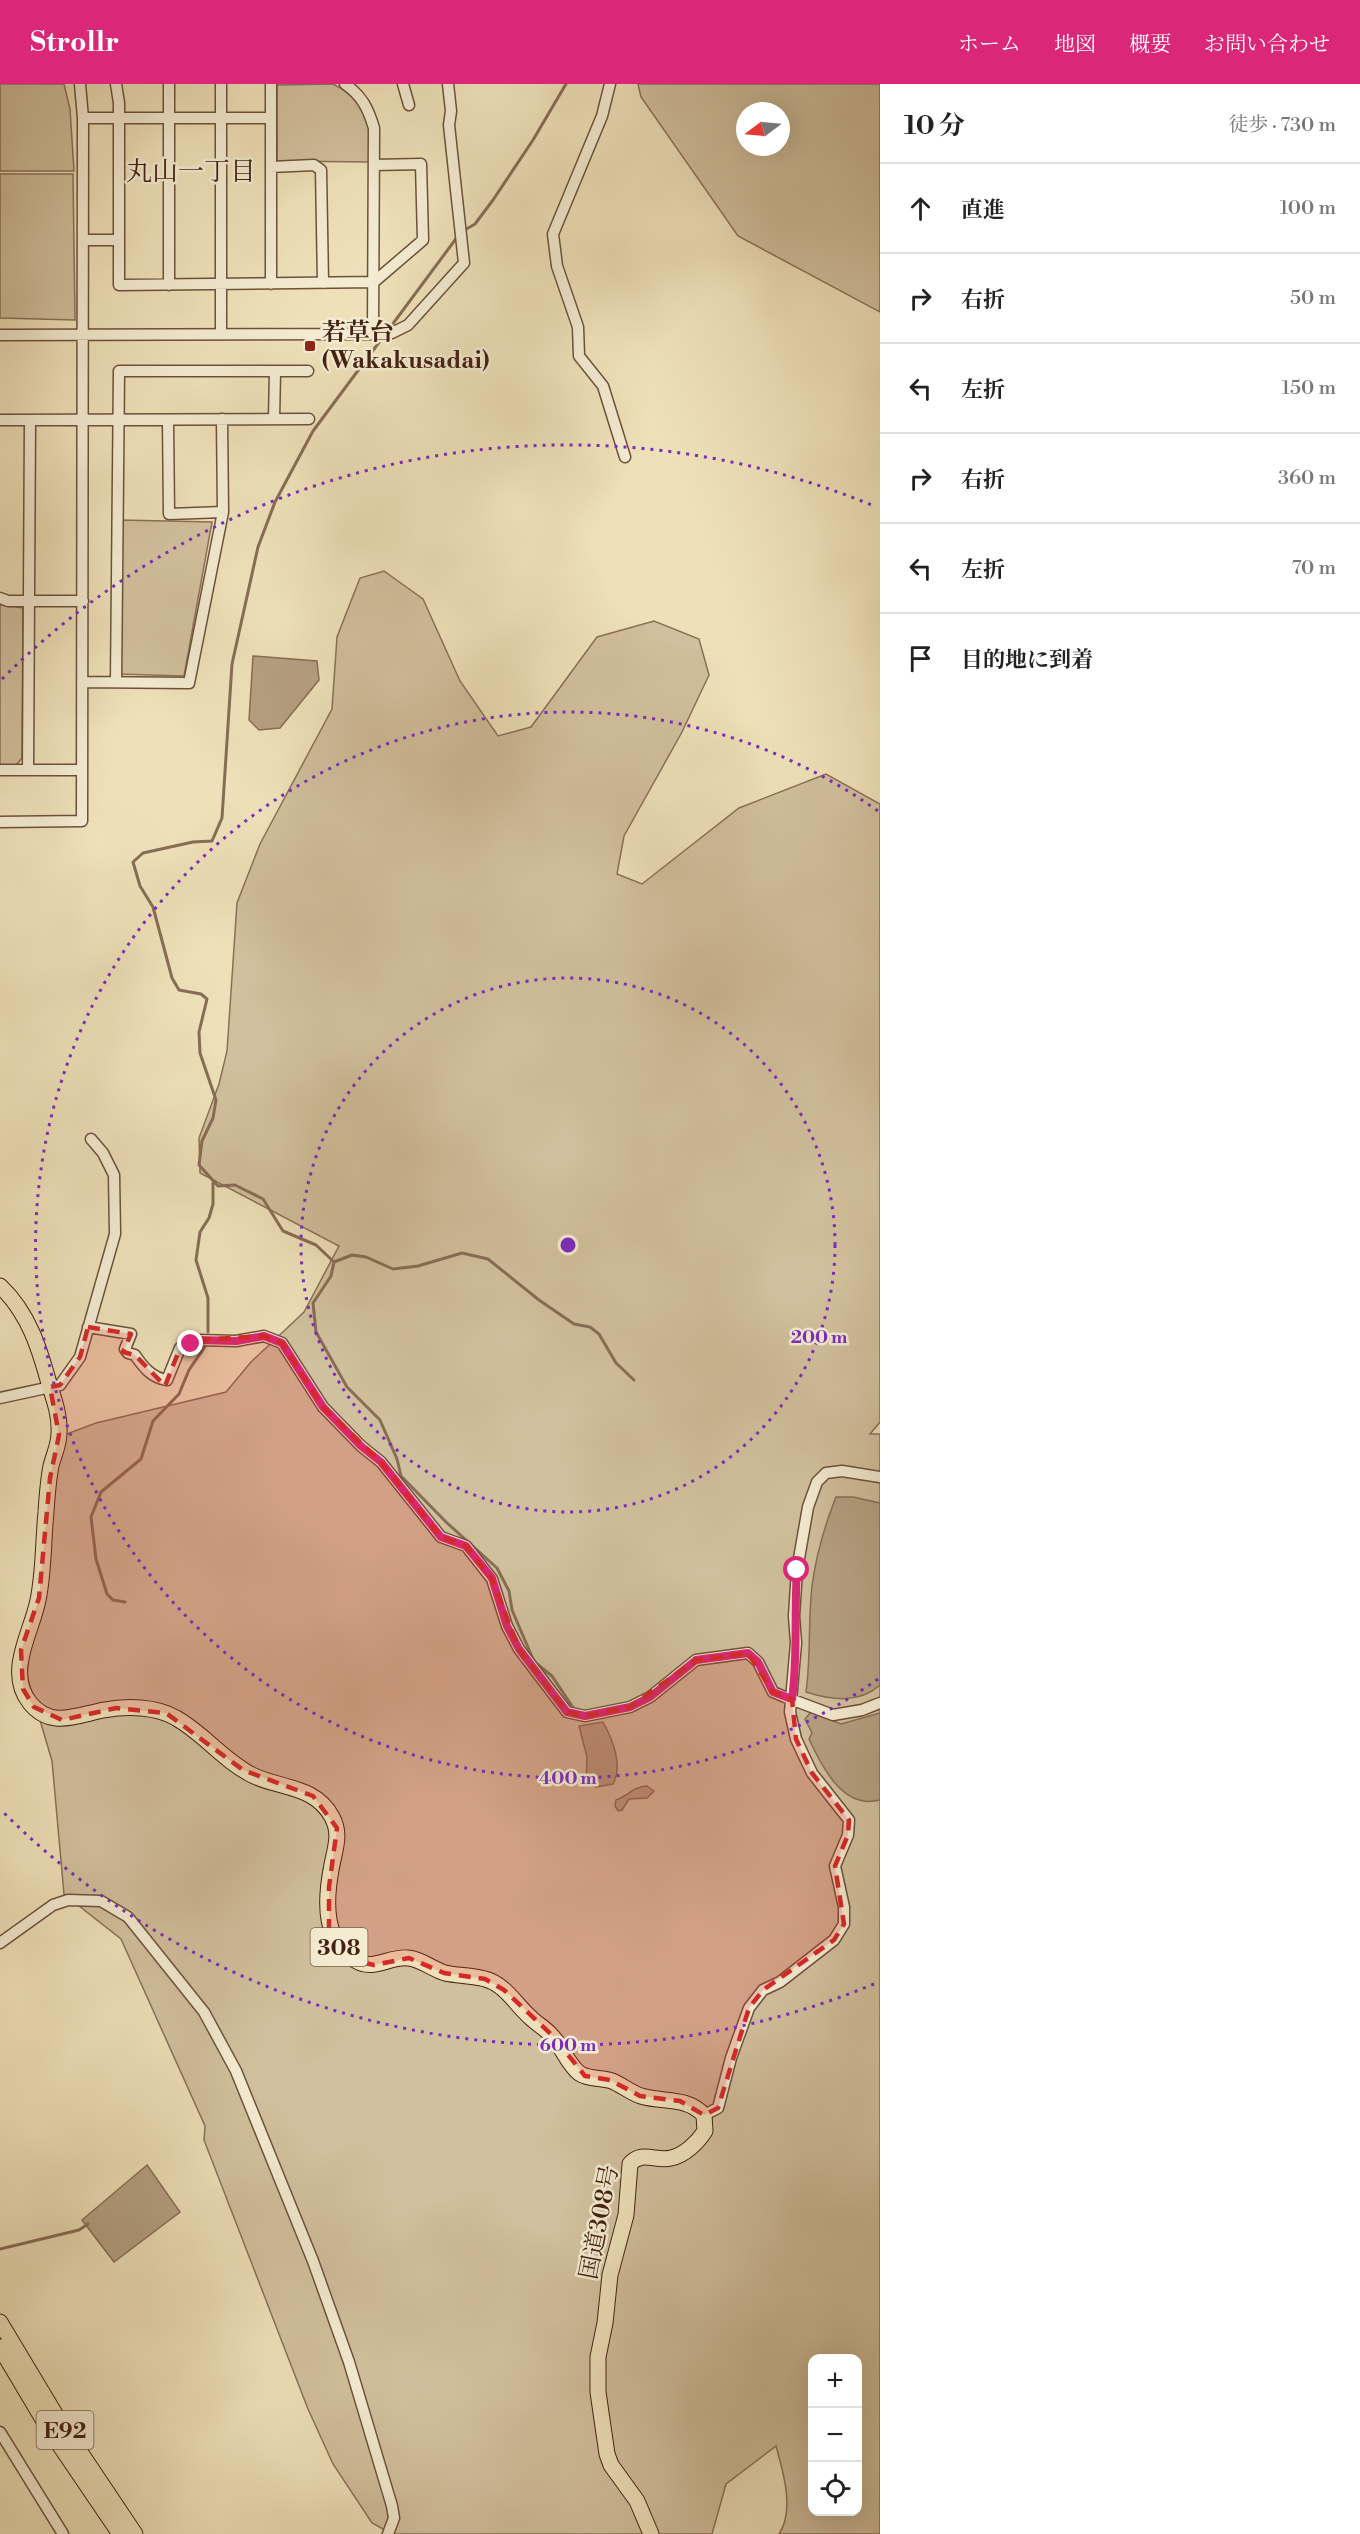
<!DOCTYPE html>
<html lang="ja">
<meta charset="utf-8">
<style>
body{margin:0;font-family:"Libre Bodoni","Noto Serif JP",serif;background:#f6f6f6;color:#222}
.controls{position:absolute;right:18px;bottom:18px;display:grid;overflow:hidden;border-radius:12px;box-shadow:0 6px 24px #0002}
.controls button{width:54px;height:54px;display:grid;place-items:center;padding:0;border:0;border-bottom:2px solid #e0e0e0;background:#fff;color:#222;font:30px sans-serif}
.compass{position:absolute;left:736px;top:18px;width:54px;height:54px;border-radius:50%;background:#fff;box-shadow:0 6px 24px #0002;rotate:254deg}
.stop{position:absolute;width:18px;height:18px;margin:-14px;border:4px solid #db2777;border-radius:50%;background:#fff}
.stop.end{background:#db2777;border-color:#fff;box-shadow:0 2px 6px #0008}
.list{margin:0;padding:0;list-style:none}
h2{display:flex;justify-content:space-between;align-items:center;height:78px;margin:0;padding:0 24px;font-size:26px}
h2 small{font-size:20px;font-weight:400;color:#767676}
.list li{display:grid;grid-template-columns:39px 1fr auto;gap:18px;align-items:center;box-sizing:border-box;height:90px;padding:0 24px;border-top:2px solid #e0e0e0}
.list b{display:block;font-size:22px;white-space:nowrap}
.list em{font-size:20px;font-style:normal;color:#767676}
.icon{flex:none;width:33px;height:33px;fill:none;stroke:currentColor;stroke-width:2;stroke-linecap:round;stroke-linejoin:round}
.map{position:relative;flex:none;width:880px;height:2450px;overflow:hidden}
header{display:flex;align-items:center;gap:36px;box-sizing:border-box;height:84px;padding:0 30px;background:#db2777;color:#fff}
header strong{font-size:28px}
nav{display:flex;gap:33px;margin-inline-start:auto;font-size:21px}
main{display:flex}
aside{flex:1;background:#fff}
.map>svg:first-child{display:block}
</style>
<header>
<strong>Strollr</strong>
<nav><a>ホーム</a><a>地図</a><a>概要</a><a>お問い合わせ</a></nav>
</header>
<main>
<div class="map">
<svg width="880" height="2450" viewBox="0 0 880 2450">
<rect width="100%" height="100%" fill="#eee1b9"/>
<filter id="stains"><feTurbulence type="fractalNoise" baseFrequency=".00333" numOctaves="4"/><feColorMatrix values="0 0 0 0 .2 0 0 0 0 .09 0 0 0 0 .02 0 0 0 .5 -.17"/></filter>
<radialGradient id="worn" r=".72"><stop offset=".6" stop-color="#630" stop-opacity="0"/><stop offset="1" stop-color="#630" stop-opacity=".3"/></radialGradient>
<!-- green -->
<path fill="#d1c09d" stroke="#8a7058" stroke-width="1.5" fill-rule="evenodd" d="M 0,0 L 64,0 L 70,25 L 74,87 L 0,87 Z
M 333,0 C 373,20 369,38 369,78 L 277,77 L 277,1 Z
M 638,0 L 880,0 L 880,228 L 738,152 L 641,13 ZM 745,27 L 781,27 L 781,63 L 745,63 Z
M 0,90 L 73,90 L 75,236 L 0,234 Z
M 120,436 L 212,438 L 184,592 L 119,590 Z
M 384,487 L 423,515 L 460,597 L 498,652 L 531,643 L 597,553 L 654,537 L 699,555 L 709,591 L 682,648 L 624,752 L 617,790 L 642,800 L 739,724 L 826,690 L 880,720 L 880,1338 L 870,1350 L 880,1350 L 880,2450 L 779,2450 C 795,2427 783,2387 776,2362 L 726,2400 L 712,2450 L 392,2450 L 372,2439 L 333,2380 L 308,2325 L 204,2056 L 205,2042 L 121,1855 L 64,1810 L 52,1677 L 27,1592 L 38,1461 L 64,1351 L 96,1339 L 226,1308 L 251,1278 L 304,1228 L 339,1162 L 200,1089 L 199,1054 L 219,1000 L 227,967 L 237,819 L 260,760 L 332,625 L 337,553 L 360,494 ZM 812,2274 L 858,2274 L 858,2428 L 812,2428 Z
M 0,520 L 23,524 L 22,674 L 16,681 L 0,681 Z"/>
<!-- water -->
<path fill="#b4a081" stroke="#876d55" stroke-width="1.5" d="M 253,572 L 317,577 L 319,596 L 280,644 L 259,646 L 249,636 Z
M 836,1413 L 853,1413 L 880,1419 L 880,1601 C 859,1620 831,1616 806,1608 C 811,1572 808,1537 812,1502 C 816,1471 825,1441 836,1413 Z
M 811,1628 L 841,1640 L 880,1629 L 880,1716 C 843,1726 822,1683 809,1655 L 812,1649 L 805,1635 Z
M 603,1638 C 613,1656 623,1682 613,1700 L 596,1703 L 586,1699 L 587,1673 L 579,1642 Z
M 647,1702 L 654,1707 L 647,1714 L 629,1715 L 622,1726 L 618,1727 L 615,1722 L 616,1716 C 629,1711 633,1703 647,1702 Z
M 147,2081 L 180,2128 L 114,2178 L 82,2136 Z"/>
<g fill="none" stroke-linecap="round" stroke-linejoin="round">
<!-- stream -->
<path stroke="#876d55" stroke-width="3" d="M 463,147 L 475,140 L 493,116 L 533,56 L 566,0
M 389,245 L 458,152
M 383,253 L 313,347 L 275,418 L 258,463 L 232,580 L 222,734 L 212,757 L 193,758 L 143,769 L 133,778 L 140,802 L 153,823 L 172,894 L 179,906 L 201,910 L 207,915 L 199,948 L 200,969 L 216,1016 L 213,1034 L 202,1057 L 199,1081 L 218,1102 L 235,1101 L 263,1115 L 283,1147 L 316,1161 L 334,1178 L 331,1192 L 313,1219 L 316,1248 L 347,1303 L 380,1336 L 397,1375 L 401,1392 L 446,1438 L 497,1484 L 509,1507 L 512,1526 L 533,1575
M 334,1178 L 352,1171 L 366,1173 L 393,1185 L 418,1182 L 462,1169 L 488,1175 L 539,1216 L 574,1240 L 590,1243 L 599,1250 L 616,1279 L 634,1296
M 208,1248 L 208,1214 L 196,1176 L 200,1148 L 209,1134 L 213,1120 L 213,1099
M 125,1518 L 113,1516 L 107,1510 L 96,1475 L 91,1433 L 101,1408 L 141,1375 L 153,1337 L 179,1310 L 189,1286 L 208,1258
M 537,1580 L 552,1592 L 574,1625
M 0,2165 L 79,2146 L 88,2140"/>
<!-- minor casing -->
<g stroke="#6e513c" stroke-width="13">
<path id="minor" d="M 116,0 L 119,19 L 119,201 L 374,198 L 423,156 L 421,80 L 374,81
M 221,0 L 221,250
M 345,0 C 362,12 368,24 374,44 L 373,250
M 403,0 L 409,21
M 610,0 L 602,32 L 553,150 L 557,182 L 578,243 L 579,272 L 603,302 L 625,373
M 83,34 L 271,34
M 271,83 L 314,81 L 321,86 L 323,199
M 83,156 L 119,156
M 271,200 L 271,0
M 169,201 L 169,0
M 0,251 L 373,250 L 392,249 L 408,241 L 464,179 L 449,41 L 451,27 L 448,0
M 274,335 L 275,287
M 0,336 L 309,335
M 168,336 L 169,430 L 223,428
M 0,514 L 8,517 L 83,517
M 82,598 L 189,599 L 223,428 L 222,335
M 116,598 L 119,287 L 308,287
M 0,686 L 82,686
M 28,686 L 30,336
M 0,738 L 82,737 L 83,34 L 80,0
M 88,1243 L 131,1250 L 125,1265 L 128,1269 L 135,1271 C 143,1283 152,1294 167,1296 L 180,1264 L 198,1256 L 236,1257 L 264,1252 L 282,1259 L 323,1323 L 361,1362 L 381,1378 L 441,1453 L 466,1462 L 492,1495 L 507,1542 L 519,1565 L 567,1628 L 585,1632 L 630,1623 L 650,1613 L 696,1576 L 748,1569 L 758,1578 L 773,1608 L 785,1613 L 833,1631 L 862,1626 L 880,1619
M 0,1314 L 60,1301 L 80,1273 L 115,1150 L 114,1091 L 103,1069 L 91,1055
M 0,1859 L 53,1821 L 68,1816 L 101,1817 L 128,1833 L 204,1928 L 236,1987 L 313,2177 L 349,2278 L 392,2422 L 394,2434 L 388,2450
M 704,2031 L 718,2024 L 731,1974 L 749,1924 L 763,1906 L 780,1898 L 834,1856 L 844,1840 L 844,1823 L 835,1782 L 848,1751 L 849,1736 L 812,1689 L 796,1655 L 790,1628 L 796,1559 L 794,1532 L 797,1486 L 808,1423 L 817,1398 L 826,1389 L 842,1387 L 880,1393
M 0,2348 L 63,2450"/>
</g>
<!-- highway casing -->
<g stroke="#442113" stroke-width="17">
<path id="highway" d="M 0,1202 C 29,1229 40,1266 50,1303 C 55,1318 60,1333 59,1349 C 59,1361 54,1370 51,1382 C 48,1397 47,1413 46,1428 C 43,1458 44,1487 38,1516 C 32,1548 5,1588 30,1619 C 51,1645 77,1631 104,1626 C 126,1622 156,1622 176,1634 C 203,1649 223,1676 252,1691 C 280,1705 315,1701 332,1733 C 342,1751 334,1767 331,1786 C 325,1819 324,1857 355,1876 C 373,1888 389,1872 408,1874 C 421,1875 432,1885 445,1889 C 458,1892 472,1891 485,1895 C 505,1900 516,1921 531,1934 C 537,1940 545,1944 551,1951 C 562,1962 567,1979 579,1989 C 589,1996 601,1993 612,1997 C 622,2001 631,2009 641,2012 C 664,2019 686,2012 704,2031 L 705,2047 C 698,2058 685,2071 671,2074 C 656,2078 642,2066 630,2080 L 626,2131 L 610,2191 L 605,2239 L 598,2273 L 598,2308 L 607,2370 L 611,2381 L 637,2417 L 651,2450
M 0,2238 L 60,2338 L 135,2450
M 0,2263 L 48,2344 L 120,2450"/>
</g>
<!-- minor -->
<use href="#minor" stroke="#f4ecd2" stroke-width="10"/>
<!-- highway -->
<use href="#highway" stroke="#eee1b9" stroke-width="15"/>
</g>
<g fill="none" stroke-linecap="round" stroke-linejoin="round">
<!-- route -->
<path stroke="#db2777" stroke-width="8" d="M 191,1260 L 198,1256 L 236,1257 L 264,1252 L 282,1259 L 323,1323 L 361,1362 L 381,1378 L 441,1453 L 466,1462 L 492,1494 L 507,1542 L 519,1565 L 567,1628 L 585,1632 L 630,1623 L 650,1613 L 696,1576 L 748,1569 L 758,1578 L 773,1608 L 792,1615 C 798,1572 794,1529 797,1486"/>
</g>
<!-- marked area -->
<path fill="#d62828" fill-opacity="0.2" stroke="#d62828" stroke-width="4.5" stroke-dasharray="12 8" stroke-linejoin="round" d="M 88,1243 L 131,1250 L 123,1268 L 135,1271 L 165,1302 L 180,1264 L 198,1256 L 264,1252 L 282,1259 L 323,1323 L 381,1378 L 441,1453 L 466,1462 L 492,1495 L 519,1565 L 567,1628 L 585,1632 L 630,1623 L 696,1576 L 748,1569 L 773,1608 L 792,1615 L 796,1655 L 812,1689 L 849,1736 L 848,1751 L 835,1782 L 844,1840 L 834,1856 L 763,1906 L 749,1924 L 718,2024 L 704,2031 L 680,2017 L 640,2012 L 610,1996 L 585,1992 L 553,1952 L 504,1906 L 485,1895 L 444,1889 L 409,1874 L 374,1881 L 356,1877 L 334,1857 L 329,1845 L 329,1803 L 337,1744 L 313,1712 L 243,1686 L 166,1629 L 116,1624 L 62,1636 L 34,1623 L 23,1605 L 21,1566 L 39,1514 L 50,1394 L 59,1351 L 50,1303 L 60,1301 L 80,1273 Z"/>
<!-- distance rings -->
<g fill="none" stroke="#7b2cbf" stroke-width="3" stroke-dasharray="3 6">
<circle cx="568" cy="1161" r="267"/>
<path d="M878 1595A533 533 0 1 1 878 727"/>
<path d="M874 1900A800 800 0 0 1 2 1727M2 595A800 800 0 0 1 874 422"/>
</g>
<!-- markers -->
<rect fill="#8f2418" stroke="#f4ecd2" stroke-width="2" x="304" y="256" width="12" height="12" rx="3"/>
<g text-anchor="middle" stroke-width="5" stroke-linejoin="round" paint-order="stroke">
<!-- shield labels -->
<g fill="#f4ecd2" stroke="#795e4c" stroke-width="1.5">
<rect x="310.5" y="1844" width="57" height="38" rx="4.5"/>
<rect x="36.5" y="2327" width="57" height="38" rx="4.5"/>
</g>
<g font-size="22" font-weight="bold" fill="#442113">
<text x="339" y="1871">308</text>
<text x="65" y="2354">E92</text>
</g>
<!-- poi labels -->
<g font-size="24" font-weight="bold" fill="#442113" stroke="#f4ecd2" text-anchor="start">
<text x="322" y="256">若草台<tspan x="322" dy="28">(Wakakusadai)</tspan></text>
</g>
<!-- street labels -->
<g font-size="24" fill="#442113" stroke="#f4ecd2">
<text transform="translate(599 2138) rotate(-79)" y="8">国道308号</text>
</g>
<!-- neighbourhood labels -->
<g font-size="26" fill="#442113" stroke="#f4ecd2">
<text x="191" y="96">丸山一丁目</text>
</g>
</g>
<circle cx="568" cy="1161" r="9" fill="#7b2cbf" stroke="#f4ecd2" stroke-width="3"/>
<g font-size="18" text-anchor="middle" font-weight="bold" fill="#7b2cbf" stroke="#f4ecd2" stroke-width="5" stroke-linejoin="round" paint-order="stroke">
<text x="819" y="1259">200 m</text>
<text x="568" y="1700">400 m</text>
<text x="568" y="1967">600 m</text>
</g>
<rect width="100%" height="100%" filter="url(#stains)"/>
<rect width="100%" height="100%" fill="url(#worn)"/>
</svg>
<div class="controls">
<button>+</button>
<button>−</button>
<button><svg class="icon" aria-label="locate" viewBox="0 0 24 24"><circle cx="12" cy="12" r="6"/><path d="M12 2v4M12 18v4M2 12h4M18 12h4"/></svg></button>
</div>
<svg class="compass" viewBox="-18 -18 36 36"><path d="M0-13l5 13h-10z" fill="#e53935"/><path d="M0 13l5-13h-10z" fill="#767676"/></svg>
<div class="stop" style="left:797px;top:1486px"></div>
<div class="stop end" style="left:191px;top:1260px"></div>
</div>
<aside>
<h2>10 分<small>徒歩 · 730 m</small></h2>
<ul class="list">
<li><svg class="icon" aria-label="ahead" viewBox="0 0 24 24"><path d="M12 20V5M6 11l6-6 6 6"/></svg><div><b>直進</b></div><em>100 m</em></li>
<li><svg class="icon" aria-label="right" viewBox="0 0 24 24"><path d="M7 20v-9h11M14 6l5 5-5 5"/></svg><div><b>右折</b></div><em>50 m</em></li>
<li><svg class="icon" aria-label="left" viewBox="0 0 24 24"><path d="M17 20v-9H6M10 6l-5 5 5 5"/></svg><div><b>左折</b></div><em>150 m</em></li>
<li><svg class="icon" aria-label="right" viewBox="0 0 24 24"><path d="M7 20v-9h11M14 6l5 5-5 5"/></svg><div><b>右折</b></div><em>360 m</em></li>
<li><svg class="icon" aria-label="left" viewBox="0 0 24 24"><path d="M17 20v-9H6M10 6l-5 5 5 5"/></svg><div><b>左折</b></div><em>70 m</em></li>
<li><svg class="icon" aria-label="arrive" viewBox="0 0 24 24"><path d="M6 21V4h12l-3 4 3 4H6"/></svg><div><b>目的地に到着</b></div></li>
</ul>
</aside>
</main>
